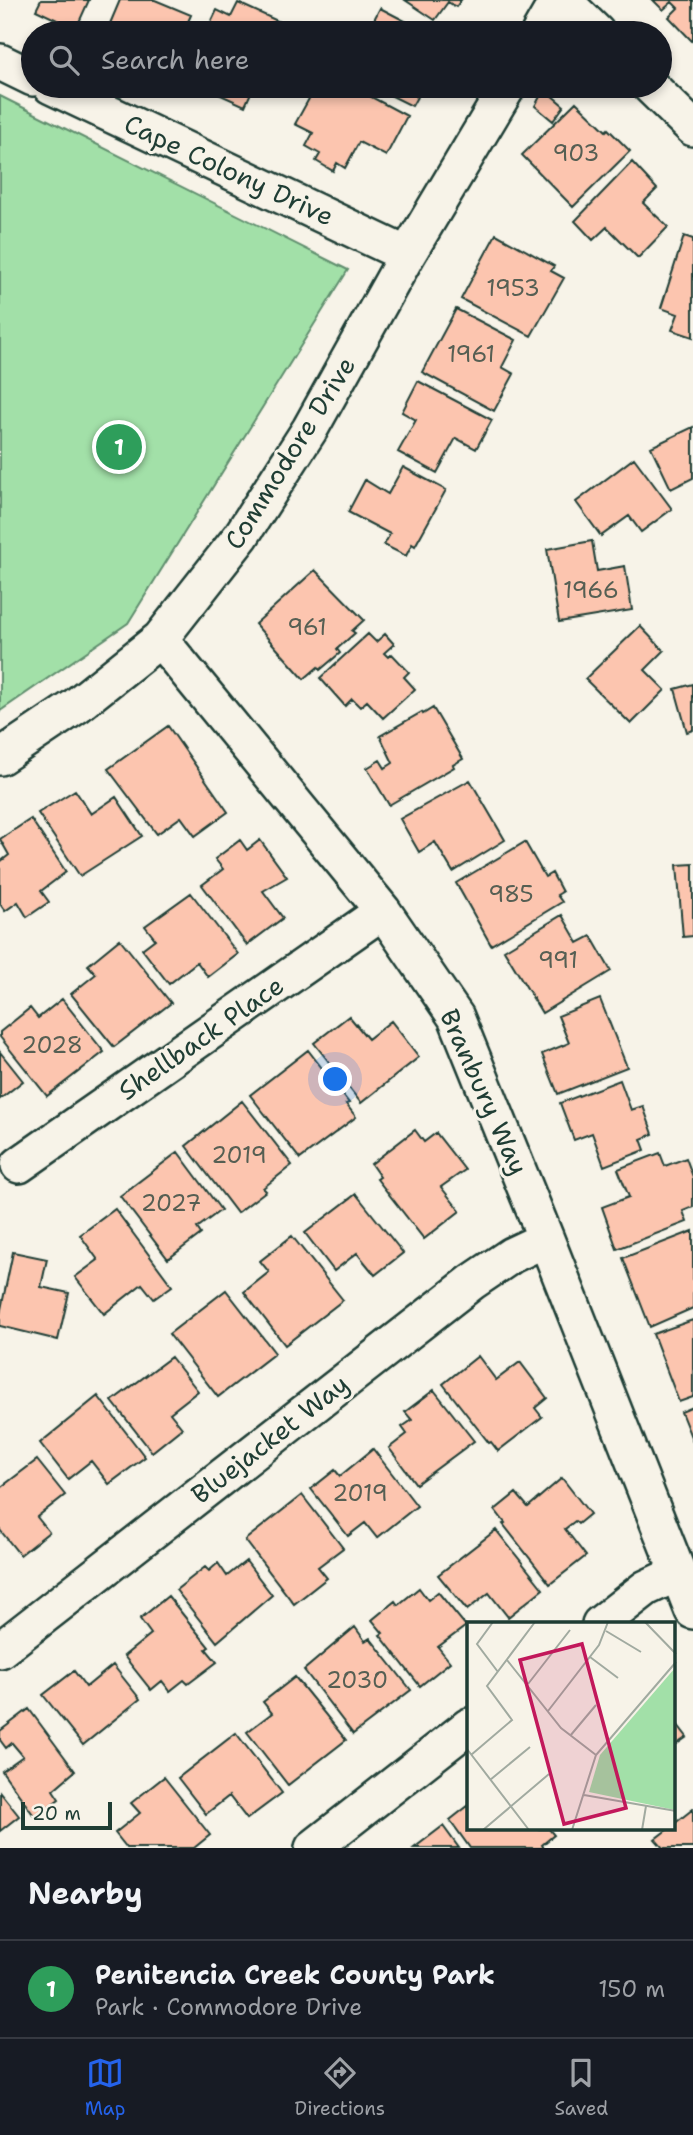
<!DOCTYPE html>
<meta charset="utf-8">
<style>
body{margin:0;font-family:"Shantell Sans",sans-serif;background:#20242c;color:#f1f3f6}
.scale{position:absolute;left:21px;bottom:18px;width:91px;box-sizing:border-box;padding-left:7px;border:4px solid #1f3d34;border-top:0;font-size:19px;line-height:24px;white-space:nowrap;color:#1f3d34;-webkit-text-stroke:5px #f7f3e8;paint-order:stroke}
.you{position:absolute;left:336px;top:1080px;width:24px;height:24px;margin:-18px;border:5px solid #fff;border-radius:50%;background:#1a73e8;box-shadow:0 0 0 10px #1a73e833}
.badge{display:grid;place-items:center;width:46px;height:46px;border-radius:50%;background:#2563eb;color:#fff;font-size:23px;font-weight:700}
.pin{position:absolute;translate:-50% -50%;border:4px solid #fff;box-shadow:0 2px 7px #0006}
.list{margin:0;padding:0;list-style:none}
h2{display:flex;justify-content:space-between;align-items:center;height:91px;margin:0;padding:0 28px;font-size:30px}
h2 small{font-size:23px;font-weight:400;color:#9ea1a6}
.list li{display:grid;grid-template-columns:46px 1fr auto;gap:21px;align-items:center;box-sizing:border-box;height:98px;padding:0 28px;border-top:2px solid #363941}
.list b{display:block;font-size:26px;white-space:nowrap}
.list p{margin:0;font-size:23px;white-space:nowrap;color:#9ea1a6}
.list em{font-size:23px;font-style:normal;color:#9ea1a6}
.icon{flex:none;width:38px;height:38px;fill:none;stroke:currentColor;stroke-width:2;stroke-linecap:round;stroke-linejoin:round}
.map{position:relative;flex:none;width:693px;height:1848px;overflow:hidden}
.search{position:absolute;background:#171b24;box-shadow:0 4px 10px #0003;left:21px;right:21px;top:21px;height:77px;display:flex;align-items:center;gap:18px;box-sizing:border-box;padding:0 24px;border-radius:38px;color:#9ea1a6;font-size:26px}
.sheet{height:189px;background:#171b24}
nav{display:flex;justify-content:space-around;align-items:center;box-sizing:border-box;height:98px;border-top:2px solid #363941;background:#171b24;font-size:19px;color:#9ea1a6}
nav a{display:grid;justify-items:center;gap:4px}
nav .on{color:#2563eb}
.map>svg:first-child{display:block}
</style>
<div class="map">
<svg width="693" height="1848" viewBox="0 0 693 1848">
<rect width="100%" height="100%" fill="#f7f3e8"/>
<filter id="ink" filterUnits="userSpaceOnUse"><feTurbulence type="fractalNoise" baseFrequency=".0143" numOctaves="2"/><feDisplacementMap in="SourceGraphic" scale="14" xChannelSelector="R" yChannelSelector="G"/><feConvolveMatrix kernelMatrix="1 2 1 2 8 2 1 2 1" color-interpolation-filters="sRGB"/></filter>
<g filter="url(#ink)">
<!-- green -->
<path fill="#a2e0a8" stroke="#608e6e" stroke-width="2" d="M 0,96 L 348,270 L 128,623 L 0,711 Z"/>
<!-- building -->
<path fill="#fcc5af" stroke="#1f3d34" stroke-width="2" d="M 41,0 L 89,0 L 76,29 L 36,10 Z
M 120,0 L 155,0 L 191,15 L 183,33 L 106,33 Z
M 405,0 L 461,0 L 456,7 L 448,2 L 435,20 Z
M 653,0 L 693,0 L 693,40 L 692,41 L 669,17 L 678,8 L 672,2 L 663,10 Z
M 238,3 L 282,23 L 277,33 L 206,33 L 217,10 L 231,17 Z
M 380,8 L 428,33 L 367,33 Z
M 217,86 L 254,86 L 245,106 L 214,92 Z
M 316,86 L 321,86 L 335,93 L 339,86 L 351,86 L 407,116 L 386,156 L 359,142 L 345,168 L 337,163 L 333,171 L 316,161 L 320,154 L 306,146 L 313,133 L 295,124 Z
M 372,86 L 423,86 L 412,106 Z
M 544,89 L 564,106 L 553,121 L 535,106 Z
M 576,102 L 606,131 L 608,129 L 630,151 L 573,207 L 522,155 Z
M 632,162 L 657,189 L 643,203 L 668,227 L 638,258 L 607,227 L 593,240 L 575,221 Z
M 496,234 L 554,266 L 551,271 L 564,278 L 531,336 L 461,299 Z
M 684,236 L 693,239 L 693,337 L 672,330 L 678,314 L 661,308 Z
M 456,309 L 516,340 L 502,367 L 514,374 L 494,411 L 422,372 Z
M 418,381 L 492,420 L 476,449 L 456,438 L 437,473 L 398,452 L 416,420 L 402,412 Z
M 693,427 L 693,478 L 671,489 L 651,447 Z
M 634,458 L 672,509 L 641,532 L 629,516 L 601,536 L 576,502 Z
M 403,467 L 446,490 L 415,546 L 412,544 L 406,556 L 384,545 L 390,534 L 348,512 L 365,480 L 388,494 Z
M 592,541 L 597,571 L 625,566 L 632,610 L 559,622 L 547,549 Z
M 315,570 L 364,620 L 352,631 L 355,633 L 337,649 L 340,653 L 320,670 L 318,667 L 304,679 L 255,624 Z
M 640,626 L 664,651 L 645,670 L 665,690 L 631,724 L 585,679 Z
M 368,634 L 376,642 L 385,634 L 394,644 L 384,653 L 388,657 L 392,654 L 409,672 L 404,677 L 415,689 L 383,718 L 367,701 L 360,707 L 352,699 L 345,706 L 320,678 Z
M 693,684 L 693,730 L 687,732 L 675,689 Z
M 433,708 L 463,759 L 453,765 L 454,767 L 389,805 L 367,768 L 380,760 L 385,768 L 393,763 L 380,736 L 422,712 L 423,714 Z
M 168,726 L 228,812 L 195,836 L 181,817 L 157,834 L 108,769 Z
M 470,780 L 505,840 L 453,872 L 435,842 L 419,852 L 400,819 Z
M 75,790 L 91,814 L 116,797 L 142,836 L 80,876 L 38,813 Z
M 31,819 L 66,872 L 41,891 L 49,902 L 27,917 L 18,902 L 5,911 L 0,904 L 0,862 L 9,855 L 0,839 Z
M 240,840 L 247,850 L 260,840 L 287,877 L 263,891 L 283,918 L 247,945 L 202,885 L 223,869 L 215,859 Z
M 525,842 L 545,877 L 552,873 L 562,892 L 557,895 L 562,902 L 491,945 L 456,883 Z
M 693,864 L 693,936 L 683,937 L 677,865 Z
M 191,893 L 238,954 L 208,977 L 197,962 L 169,984 L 142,949 L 155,939 L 145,926 Z
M 562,915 L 578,943 L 591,936 L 611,971 L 542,1013 L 504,950 Z
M 120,939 L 171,1003 L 114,1047 L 71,994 L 96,974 L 88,965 Z
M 62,999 L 104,1052 L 47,1096 L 0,1037 L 0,1032 L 30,1008 L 38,1018 Z
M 600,999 L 627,1067 L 558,1094 L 542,1054 L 569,1043 L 558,1016 Z
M 349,1016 L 368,1039 L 391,1021 L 419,1057 L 361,1103 L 314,1043 Z
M 308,1050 L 349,1103 L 346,1104 L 356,1117 L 300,1159 L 250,1095 Z
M 0,1052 L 23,1081 L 0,1099 Z
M 620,1080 L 631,1110 L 643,1106 L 653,1134 L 641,1139 L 645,1150 L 604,1166 L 592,1133 L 574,1140 L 560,1103 Z
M 242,1101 L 292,1165 L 263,1188 L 266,1191 L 237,1213 L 186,1146 Z
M 415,1130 L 424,1142 L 436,1133 L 465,1170 L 441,1187 L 460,1211 L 424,1239 L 377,1179 L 380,1177 L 371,1164 Z
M 178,1152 L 221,1210 L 197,1228 L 201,1234 L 168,1259 L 120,1196 Z
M 660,1153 L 665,1166 L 686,1158 L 693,1177 L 693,1207 L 683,1211 L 687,1222 L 617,1249 L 602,1207 L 629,1197 L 618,1169 Z
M 356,1194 L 403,1253 L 375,1275 L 357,1253 L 334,1271 L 305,1233 Z
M 115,1209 L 172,1286 L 154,1299 L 142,1284 L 104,1314 L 75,1277 L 98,1260 L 80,1235 Z
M 693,1231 L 693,1308 L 650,1327 L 623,1258 Z
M 292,1236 L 343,1300 L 285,1345 L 244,1292 L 269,1272 L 260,1261 Z
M 13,1252 L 47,1259 L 41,1287 L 69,1293 L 58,1340 L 0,1326 L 0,1314 Z
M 226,1290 L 275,1353 L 218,1397 L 169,1334 Z
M 693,1320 L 693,1397 L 679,1402 L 653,1334 Z
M 478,1356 L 496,1380 L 520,1362 L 547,1398 L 535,1408 L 542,1417 L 498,1451 L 491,1442 L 489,1443 L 443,1384 Z
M 171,1357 L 198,1391 L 170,1413 L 182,1428 L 152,1452 L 112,1401 Z
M 434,1390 L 474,1441 L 416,1484 L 389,1448 L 407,1434 L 402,1427 L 412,1420 L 405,1412 Z
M 98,1396 L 145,1457 L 109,1484 L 91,1461 L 68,1479 L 40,1443 Z
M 693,1407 L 693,1442 L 681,1412 Z
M 373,1449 L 417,1506 L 377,1538 L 365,1523 L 348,1536 L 311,1489 L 335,1470 L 340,1476 Z
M 37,1460 L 65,1495 L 37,1517 L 49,1532 L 20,1555 L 0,1530 L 0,1488 Z
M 562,1478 L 590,1514 L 578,1524 L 575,1521 L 565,1529 L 586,1556 L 550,1584 L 503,1524 L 505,1523 L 495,1510 L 516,1493 L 528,1507 Z
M 302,1495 L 343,1548 L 318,1567 L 327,1578 L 294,1604 L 245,1540 Z
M 496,1530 L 543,1589 L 508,1617 L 489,1593 L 467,1610 L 438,1575 Z
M 246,1561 L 272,1595 L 217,1642 L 176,1590 L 205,1567 L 209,1571 L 218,1563 L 227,1576 Z
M 419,1588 L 428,1600 L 438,1592 L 466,1626 L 438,1647 L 450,1662 L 420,1686 L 380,1635 L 383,1633 L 372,1620 L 395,1601 L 398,1605 Z
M 168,1596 L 209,1647 L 206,1649 L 217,1662 L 188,1684 L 184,1680 L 170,1691 L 162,1681 L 151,1690 L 124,1656 L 151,1634 L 140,1619 Z
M 355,1627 L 365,1641 L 370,1638 L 411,1690 L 353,1734 L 304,1670 Z
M 113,1665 L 140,1699 L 83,1745 L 43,1695 L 74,1671 L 86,1687 Z
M 295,1677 L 346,1740 L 288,1785 L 247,1732 L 272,1713 L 263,1702 Z
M 29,1709 L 75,1771 L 53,1790 L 59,1799 L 35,1817 L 2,1771 L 23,1756 L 12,1743 L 6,1748 L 0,1740 L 0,1731 Z
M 674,1720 L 687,1737 L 674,1746 Z
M 236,1733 L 282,1793 L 247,1819 L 229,1796 L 206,1814 L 178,1778 Z
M 164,1777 L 210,1835 L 194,1848 L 127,1848 L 115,1833 L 140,1813 L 131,1803 Z
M 0,1792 L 19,1816 L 0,1831 Z
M 469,1805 L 469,1829 L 549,1829 L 554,1835 L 542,1845 L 544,1848 L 470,1848 L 450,1820 Z
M 693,1809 L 693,1848 L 663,1848 L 655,1839 L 668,1829 L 674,1829 L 674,1824 Z
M 443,1826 L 459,1848 L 414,1848 Z"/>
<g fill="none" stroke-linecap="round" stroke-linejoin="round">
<!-- minor casing -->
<g stroke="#1f3d34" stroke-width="40">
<path id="minor" d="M 563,0 L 597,33
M 539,33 L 558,0
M 0,62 L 33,78
M 51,86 L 407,255
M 650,86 L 693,128
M 160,639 L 383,911 L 456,1017 L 546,1239 L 693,1611
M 0,757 L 76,706 L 160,639 L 241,536 L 310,429 L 407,255 L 508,86
M 19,1165 L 383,911
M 600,1624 L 646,1588 L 678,1573
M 0,1650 L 472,1282 L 512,1255 L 546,1239
M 313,1848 L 469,1726"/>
</g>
<!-- minor -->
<use href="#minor" stroke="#f7f3e8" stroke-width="35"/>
</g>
</g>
<g text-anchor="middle" stroke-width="6" stroke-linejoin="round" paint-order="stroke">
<!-- number labels -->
<g font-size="23" fill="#565f53">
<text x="576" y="161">903</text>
<text x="513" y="296">1953</text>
<text x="471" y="362">1961</text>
<text x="591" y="598">1966</text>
<text x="307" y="635">961</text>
<text x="511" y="902">985</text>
<text x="558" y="968">991</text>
<text x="52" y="1053">2028</text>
<text x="239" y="1163">2019</text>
<text x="171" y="1211">2027</text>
<text x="360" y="1501">2019</text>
<text x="357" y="1688">2030</text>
</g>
<!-- street labels -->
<g font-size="26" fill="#1f3d34" stroke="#f7f3e8">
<text transform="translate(229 170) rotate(25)" y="9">Cape Colony Drive</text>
<text transform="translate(290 453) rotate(-58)" y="9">Commodore Drive</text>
<text transform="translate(201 1038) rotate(-35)" y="9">Shellback Place</text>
<text transform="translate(484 1092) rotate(66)" y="9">Branbury Way</text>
<text transform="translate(270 1439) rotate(-38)" y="9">Bluejacket Way</text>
</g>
</g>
<!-- overview -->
<g transform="translate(467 1622)">
<rect width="208" height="208" fill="#f7f3e8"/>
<path d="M 208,46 L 208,188 L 122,170 L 133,133 Z" fill="#a2e0a8"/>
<path fill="none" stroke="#a1aaa0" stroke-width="2" d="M 26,0 L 10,22 L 31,50M 178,0 L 209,32M 139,9 L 174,30M 123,35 L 151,56M 40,38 L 94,106 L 129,133M 61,62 L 103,8M 81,89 L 132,23 L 141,0M 103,114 L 129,83M 0,127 L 62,208M 4,133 L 45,98 L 20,64 L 68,0M 23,158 L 63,125M 117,173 L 209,189M 16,208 L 82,152M 105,208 L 129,133 L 209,40M 175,208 L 179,184"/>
<path fill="#c2185b" fill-opacity="0.15" stroke="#c2185b" stroke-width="3.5" d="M 115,22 L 159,186 L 97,202 L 53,38 Z"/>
<rect width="208" height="208" fill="none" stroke="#1f3d34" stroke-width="3.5"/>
</g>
</svg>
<div class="scale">20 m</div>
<div class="you"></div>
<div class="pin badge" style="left:119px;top:447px;background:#2e9e5b">1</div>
<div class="search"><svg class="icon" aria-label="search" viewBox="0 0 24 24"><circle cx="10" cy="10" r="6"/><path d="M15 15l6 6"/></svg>Search here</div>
</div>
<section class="sheet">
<h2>Nearby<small></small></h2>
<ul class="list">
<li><span class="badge" style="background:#2e9e5b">1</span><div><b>Penitencia Creek County Park</b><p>Park · Commodore Drive</p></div><em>150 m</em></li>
</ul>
</section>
<nav>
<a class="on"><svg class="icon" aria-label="map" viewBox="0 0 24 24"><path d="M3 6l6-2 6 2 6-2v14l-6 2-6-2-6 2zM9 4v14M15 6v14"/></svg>Map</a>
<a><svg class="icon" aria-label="directions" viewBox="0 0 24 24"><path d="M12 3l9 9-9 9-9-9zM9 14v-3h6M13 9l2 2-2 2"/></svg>Directions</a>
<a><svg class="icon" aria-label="saved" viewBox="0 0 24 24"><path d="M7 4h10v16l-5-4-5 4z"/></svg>Saved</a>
</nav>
